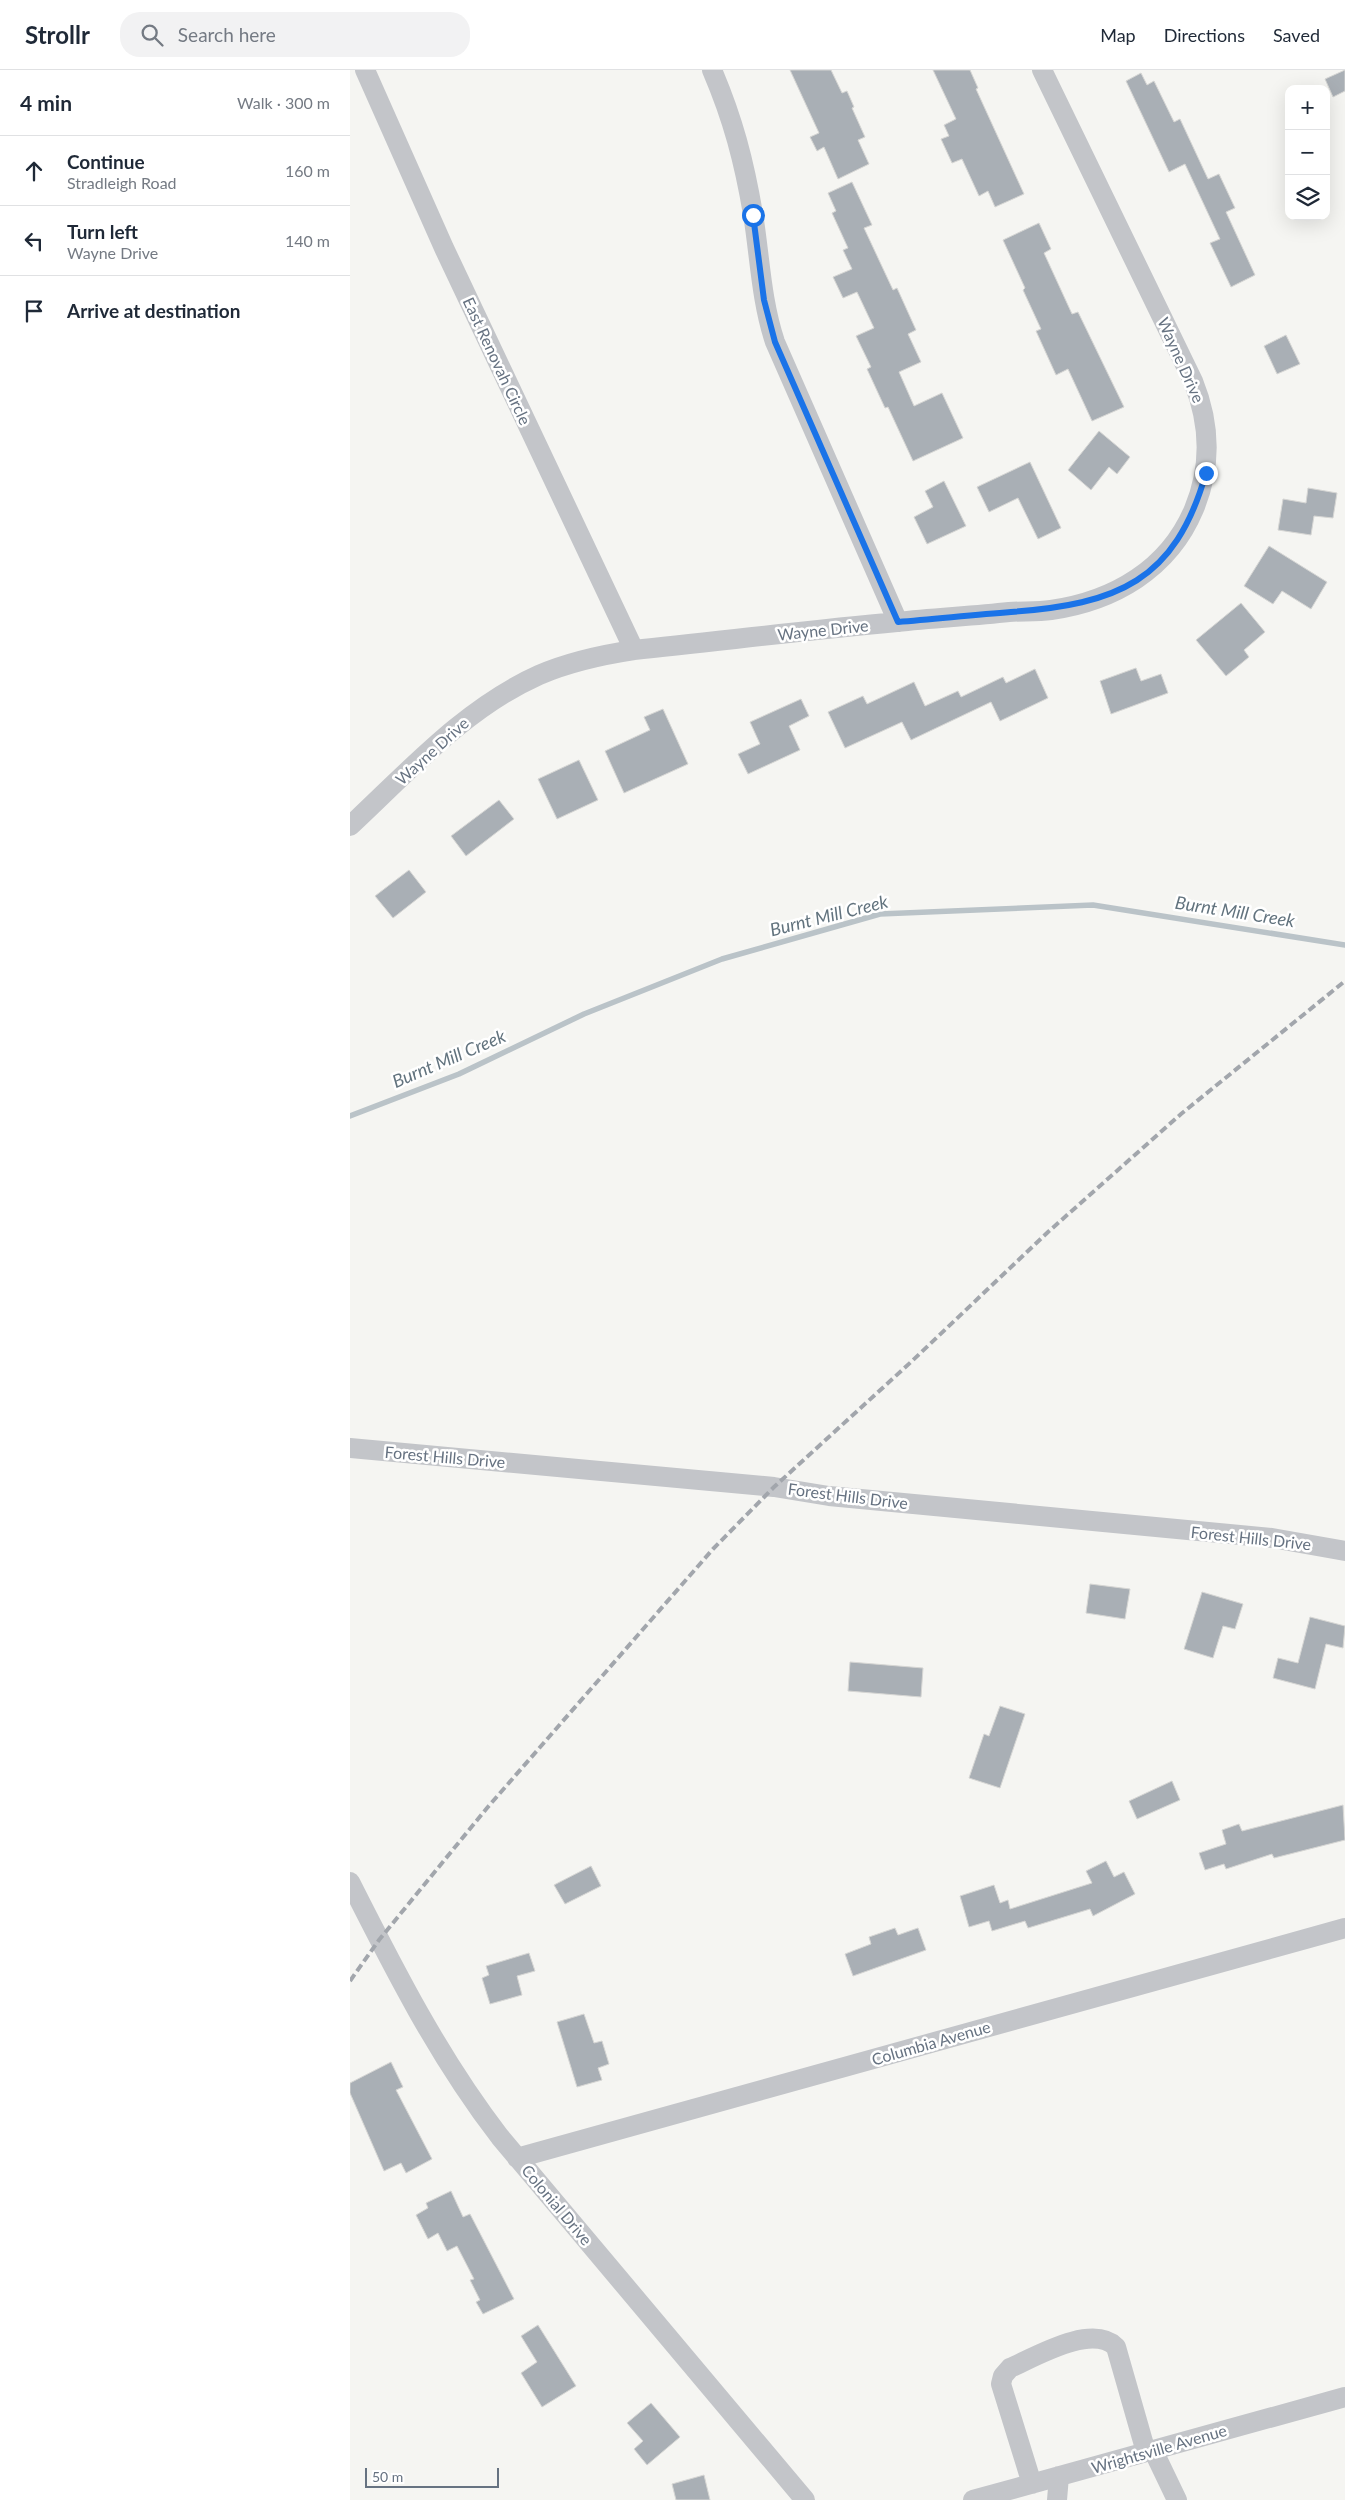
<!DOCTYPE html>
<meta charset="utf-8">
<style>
body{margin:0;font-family:Lato,sans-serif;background:#f2f2f3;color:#1f2937}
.controls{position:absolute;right:15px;top:15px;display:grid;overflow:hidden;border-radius:10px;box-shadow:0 5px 20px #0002}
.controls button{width:45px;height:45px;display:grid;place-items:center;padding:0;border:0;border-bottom:1px solid #e0e1e3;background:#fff;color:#1f2937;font:25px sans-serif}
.scale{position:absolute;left:15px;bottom:12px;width:134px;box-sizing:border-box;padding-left:5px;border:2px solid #667281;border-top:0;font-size:14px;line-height:18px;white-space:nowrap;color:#667281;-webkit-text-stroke:4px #fff;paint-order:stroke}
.stop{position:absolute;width:15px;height:15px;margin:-11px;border:4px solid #1a73e8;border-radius:50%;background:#fff}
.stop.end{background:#1a73e8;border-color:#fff;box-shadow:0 1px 5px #0008}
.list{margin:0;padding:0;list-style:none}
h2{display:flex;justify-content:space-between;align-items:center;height:65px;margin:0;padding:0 20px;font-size:21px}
h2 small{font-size:16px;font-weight:400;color:#747a83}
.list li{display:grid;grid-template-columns:32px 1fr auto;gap:15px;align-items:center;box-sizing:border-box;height:70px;padding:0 20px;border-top:1px solid #e0e1e3}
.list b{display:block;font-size:19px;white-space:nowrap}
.list p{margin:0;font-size:16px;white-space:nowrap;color:#747a83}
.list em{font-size:16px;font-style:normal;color:#747a83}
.icon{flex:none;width:28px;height:28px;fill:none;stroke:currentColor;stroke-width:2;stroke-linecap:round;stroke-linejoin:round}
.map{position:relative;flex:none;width:995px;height:2430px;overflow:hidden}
header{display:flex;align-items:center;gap:30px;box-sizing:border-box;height:70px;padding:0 25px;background:#fff;border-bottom:1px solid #e0e1e3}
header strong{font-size:24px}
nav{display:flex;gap:28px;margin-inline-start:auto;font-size:18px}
.search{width:350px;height:45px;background:#f2f2f3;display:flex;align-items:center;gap:12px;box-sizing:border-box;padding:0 18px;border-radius:20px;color:#747a83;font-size:19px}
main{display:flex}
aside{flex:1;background:#fff}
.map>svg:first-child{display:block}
</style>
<header>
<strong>Strollr</strong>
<div class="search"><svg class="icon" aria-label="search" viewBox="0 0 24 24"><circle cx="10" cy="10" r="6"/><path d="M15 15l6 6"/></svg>Search here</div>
<nav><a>Map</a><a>Directions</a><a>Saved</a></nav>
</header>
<main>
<aside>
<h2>4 min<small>Walk · 300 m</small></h2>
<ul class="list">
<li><svg class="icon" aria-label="ahead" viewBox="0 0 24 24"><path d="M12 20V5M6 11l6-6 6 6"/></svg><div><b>Continue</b><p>Stradleigh Road</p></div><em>160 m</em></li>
<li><svg class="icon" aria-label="left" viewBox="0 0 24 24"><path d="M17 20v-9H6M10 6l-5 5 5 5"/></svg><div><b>Turn left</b><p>Wayne Drive</p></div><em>140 m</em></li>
<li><svg class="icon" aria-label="arrive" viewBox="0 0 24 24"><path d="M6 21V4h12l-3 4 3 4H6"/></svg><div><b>Arrive at destination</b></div></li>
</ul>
</aside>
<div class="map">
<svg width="995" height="2430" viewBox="0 0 995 2430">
<rect width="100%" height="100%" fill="#f5f5f2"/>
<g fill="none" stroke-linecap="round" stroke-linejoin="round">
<!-- stream -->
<path stroke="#bac3c8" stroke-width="5.5" d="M 0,1046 L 109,1004 L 234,944 L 372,889 L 530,844 L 743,835 L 995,875"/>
</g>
<!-- building -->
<path fill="#a9afb5" stroke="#d6d6d4" d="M 440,0 L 481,0 L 492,23 L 497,21 L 504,37 L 502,38 L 515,67 L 508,70 L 519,94 L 488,109 L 474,77 L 467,81 L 460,67 L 469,63 Z
M 583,0 L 620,0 L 628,18 L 626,19 L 674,124 L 645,137 L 638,121 L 629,126 L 612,89 L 602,93 L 591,69 L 599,66 L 594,55 L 606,49 Z
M 995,0 L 995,21 L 983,27 L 975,9 Z
M 791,3 L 797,15 L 804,11 L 824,52 L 830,49 L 858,109 L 869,104 L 885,138 L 876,142 L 905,205 L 881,217 L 860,173 L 870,169 L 835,94 L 819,102 L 776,11 Z
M 502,112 L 522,155 L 514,158 L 543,220 L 547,218 L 566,260 L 558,264 L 571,292 L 549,302 L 564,336 L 592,323 L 613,368 L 563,391 L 538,337 L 535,338 L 517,299 L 521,297 L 506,266 L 524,258 L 507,222 L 493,228 L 483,207 L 502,199 L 493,180 L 498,178 L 482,143 L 486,141 L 478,123 Z
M 689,153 L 701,179 L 694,183 L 722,244 L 728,242 L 774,337 L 742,351 L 718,299 L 706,305 L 686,261 L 691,259 L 673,220 L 675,218 L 653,170 Z
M 936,265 L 950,294 L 927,304 L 914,276 Z
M 749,361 L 780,387 L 767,404 L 759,397 L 741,420 L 718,400 Z
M 680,392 L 711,458 L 688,469 L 668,428 L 639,442 L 627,417 Z
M 594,411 L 616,456 L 577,474 L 564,447 L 583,437 L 575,421 Z
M 958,418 L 987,423 L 983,448 L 964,446 L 961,465 L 928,460 L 933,429 L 956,433 Z
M 919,476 L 977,512 L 961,539 L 932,521 L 923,534 L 894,516 Z
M 891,533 L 915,562 L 894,580 L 899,587 L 876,606 L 846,570 Z
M 786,598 L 791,611 L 811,604 L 818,623 L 761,644 L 750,611 Z
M 685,599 L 698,628 L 650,651 L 641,632 L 561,670 L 552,652 L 495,678 L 478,642 L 513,626 L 517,634 L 564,612 L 575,636 L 608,621 L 611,627 L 653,607 L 656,613 Z
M 451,629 L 459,646 L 439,656 L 450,680 L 398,704 L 388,684 L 410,674 L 400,652 Z
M 313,639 L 338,694 L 274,723 L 255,681 L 300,660 L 294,647 Z
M 229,690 L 248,730 L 207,749 L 188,709 Z
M 149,730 L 164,749 L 116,786 L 101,766 Z
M 59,800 L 76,822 L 43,848 L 25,826 Z
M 740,1514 L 780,1519 L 775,1549 L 736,1543 Z
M 852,1522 L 893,1534 L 885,1559 L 873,1556 L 863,1588 L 834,1579 Z
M 960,1547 L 995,1556 L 993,1578 L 976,1574 L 965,1619 L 923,1608 L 928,1588 L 948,1593 Z
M 500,1592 L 573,1598 L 571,1627 L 498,1621 Z
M 650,1636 L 675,1644 L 650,1718 L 619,1708 L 634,1664 L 639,1666 Z
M 822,1711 L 830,1730 L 787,1749 L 779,1731 Z
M 993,1735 L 995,1770 L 924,1788 L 922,1784 L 876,1799 L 874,1794 L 855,1800 L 849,1783 L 876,1774 L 872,1760 L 889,1754 L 892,1761 Z
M 756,1791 L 764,1807 L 774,1802 L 785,1824 L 743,1846 L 740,1839 L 678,1858 L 675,1851 L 642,1861 L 639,1851 L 619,1857 L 610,1826 L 644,1815 L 650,1833 L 658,1830 L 660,1839 L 742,1813 L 736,1801 Z
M 241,1796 L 251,1816 L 215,1834 L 204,1815 Z
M 545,1858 L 548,1865 L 568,1858 L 576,1880 L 503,1906 L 495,1884 L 521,1874 L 519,1867 Z
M 179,1883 L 185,1901 L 167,1906 L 172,1925 L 140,1934 L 132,1908 L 139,1905 L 136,1896 Z
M 234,1944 L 244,1973 L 252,1971 L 259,1994 L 248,1998 L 252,2010 L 227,2017 L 207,1952 Z
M 41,1992 L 53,2017 L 46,2020 L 82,2089 L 56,2103 L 51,2093 L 34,2101 L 0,2023 L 0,2013 Z
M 101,2121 L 113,2147 L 120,2144 L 164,2229 L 133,2244 L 126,2232 L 130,2230 L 120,2210 L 124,2209 L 107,2176 L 97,2181 L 88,2163 L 78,2169 L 66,2145 L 78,2138 L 76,2133 Z
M 188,2255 L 226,2316 L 192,2337 L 171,2303 L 187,2292 L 171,2266 Z
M 301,2333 L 330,2367 L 297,2395 L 284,2379 L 293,2371 L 277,2353 Z
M 354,2405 L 360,2430 L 326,2430 L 322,2414 Z"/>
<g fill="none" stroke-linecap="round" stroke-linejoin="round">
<!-- minor -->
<path stroke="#c3c5c9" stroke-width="20" d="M 15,0 L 94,178 L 284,580
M 362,0 C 383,49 394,91 403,144 C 410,187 411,230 425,272 L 548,552
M 0,756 C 58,702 115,638 189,605 C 219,592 251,585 284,580 C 371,571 459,560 547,552 C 584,548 622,546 659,542 C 673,541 687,542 701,540 C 764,531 819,499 844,439 C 862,396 860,353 843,311 L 692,0
M 0,1378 L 424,1417 L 479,1426 L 922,1468 L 995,1481
M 0,1812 C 45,1901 89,1988 150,2067 L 455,2430
M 167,2088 L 995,1858
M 803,2380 L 827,2430
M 682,2414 L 651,2314 L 653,2306 L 660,2298 C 685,2287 742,2253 766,2277 L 796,2382
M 623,2430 L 995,2327
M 707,2430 L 709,2406"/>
<!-- rail -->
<path stroke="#a2a6ac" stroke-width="4" stroke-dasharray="8 4" stroke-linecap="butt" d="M 0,1911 L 29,1870 L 137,1738 L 363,1479 L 424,1417 L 561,1292 L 698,1162 L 831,1044 L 995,911"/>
</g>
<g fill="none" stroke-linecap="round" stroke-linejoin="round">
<!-- route -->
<path stroke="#1a73e8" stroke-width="6" d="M 403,145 L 414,230 L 425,272 L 548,552 C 585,549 623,545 661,542 C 767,534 825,512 856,403"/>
</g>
<g text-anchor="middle" stroke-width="5" stroke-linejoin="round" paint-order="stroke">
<!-- street labels -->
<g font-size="16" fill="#667281" stroke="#fff">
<text transform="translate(831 290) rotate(66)" y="6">Wayne Drive</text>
<text transform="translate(147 291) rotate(65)" y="6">East Renovah Circle</text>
<text transform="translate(473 560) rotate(-6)" y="6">Wayne Drive</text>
<text transform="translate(82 681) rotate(-42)" y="6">Wayne Drive</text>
<text transform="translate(95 1387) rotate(5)" y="6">Forest Hills Drive</text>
<text transform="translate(498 1426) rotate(7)" y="6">Forest Hills Drive</text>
<text transform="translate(901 1468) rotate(6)" y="6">Forest Hills Drive</text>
<text transform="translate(581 1973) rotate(-16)" y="6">Columbia Avenue</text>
<text transform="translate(207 2135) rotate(50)" y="6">Colonial Drive</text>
<text transform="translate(809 2379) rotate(-16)" y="6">Wrightsville Avenue</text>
</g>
<!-- water labels -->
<g font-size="18" font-style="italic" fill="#62737e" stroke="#fff">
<text transform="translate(885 842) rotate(9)" y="6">Burnt Mill Creek</text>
<text transform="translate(479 846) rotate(-14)" y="6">Burnt Mill Creek</text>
<text transform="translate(99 989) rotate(-23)" y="6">Burnt Mill Creek</text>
</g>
</g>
</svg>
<div class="controls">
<button>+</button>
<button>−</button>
<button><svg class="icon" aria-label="layers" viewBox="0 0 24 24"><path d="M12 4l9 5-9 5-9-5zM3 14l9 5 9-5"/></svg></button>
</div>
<div class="scale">50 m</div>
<div class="stop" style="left:403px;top:145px"></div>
<div class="stop end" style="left:856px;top:403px"></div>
</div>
</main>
